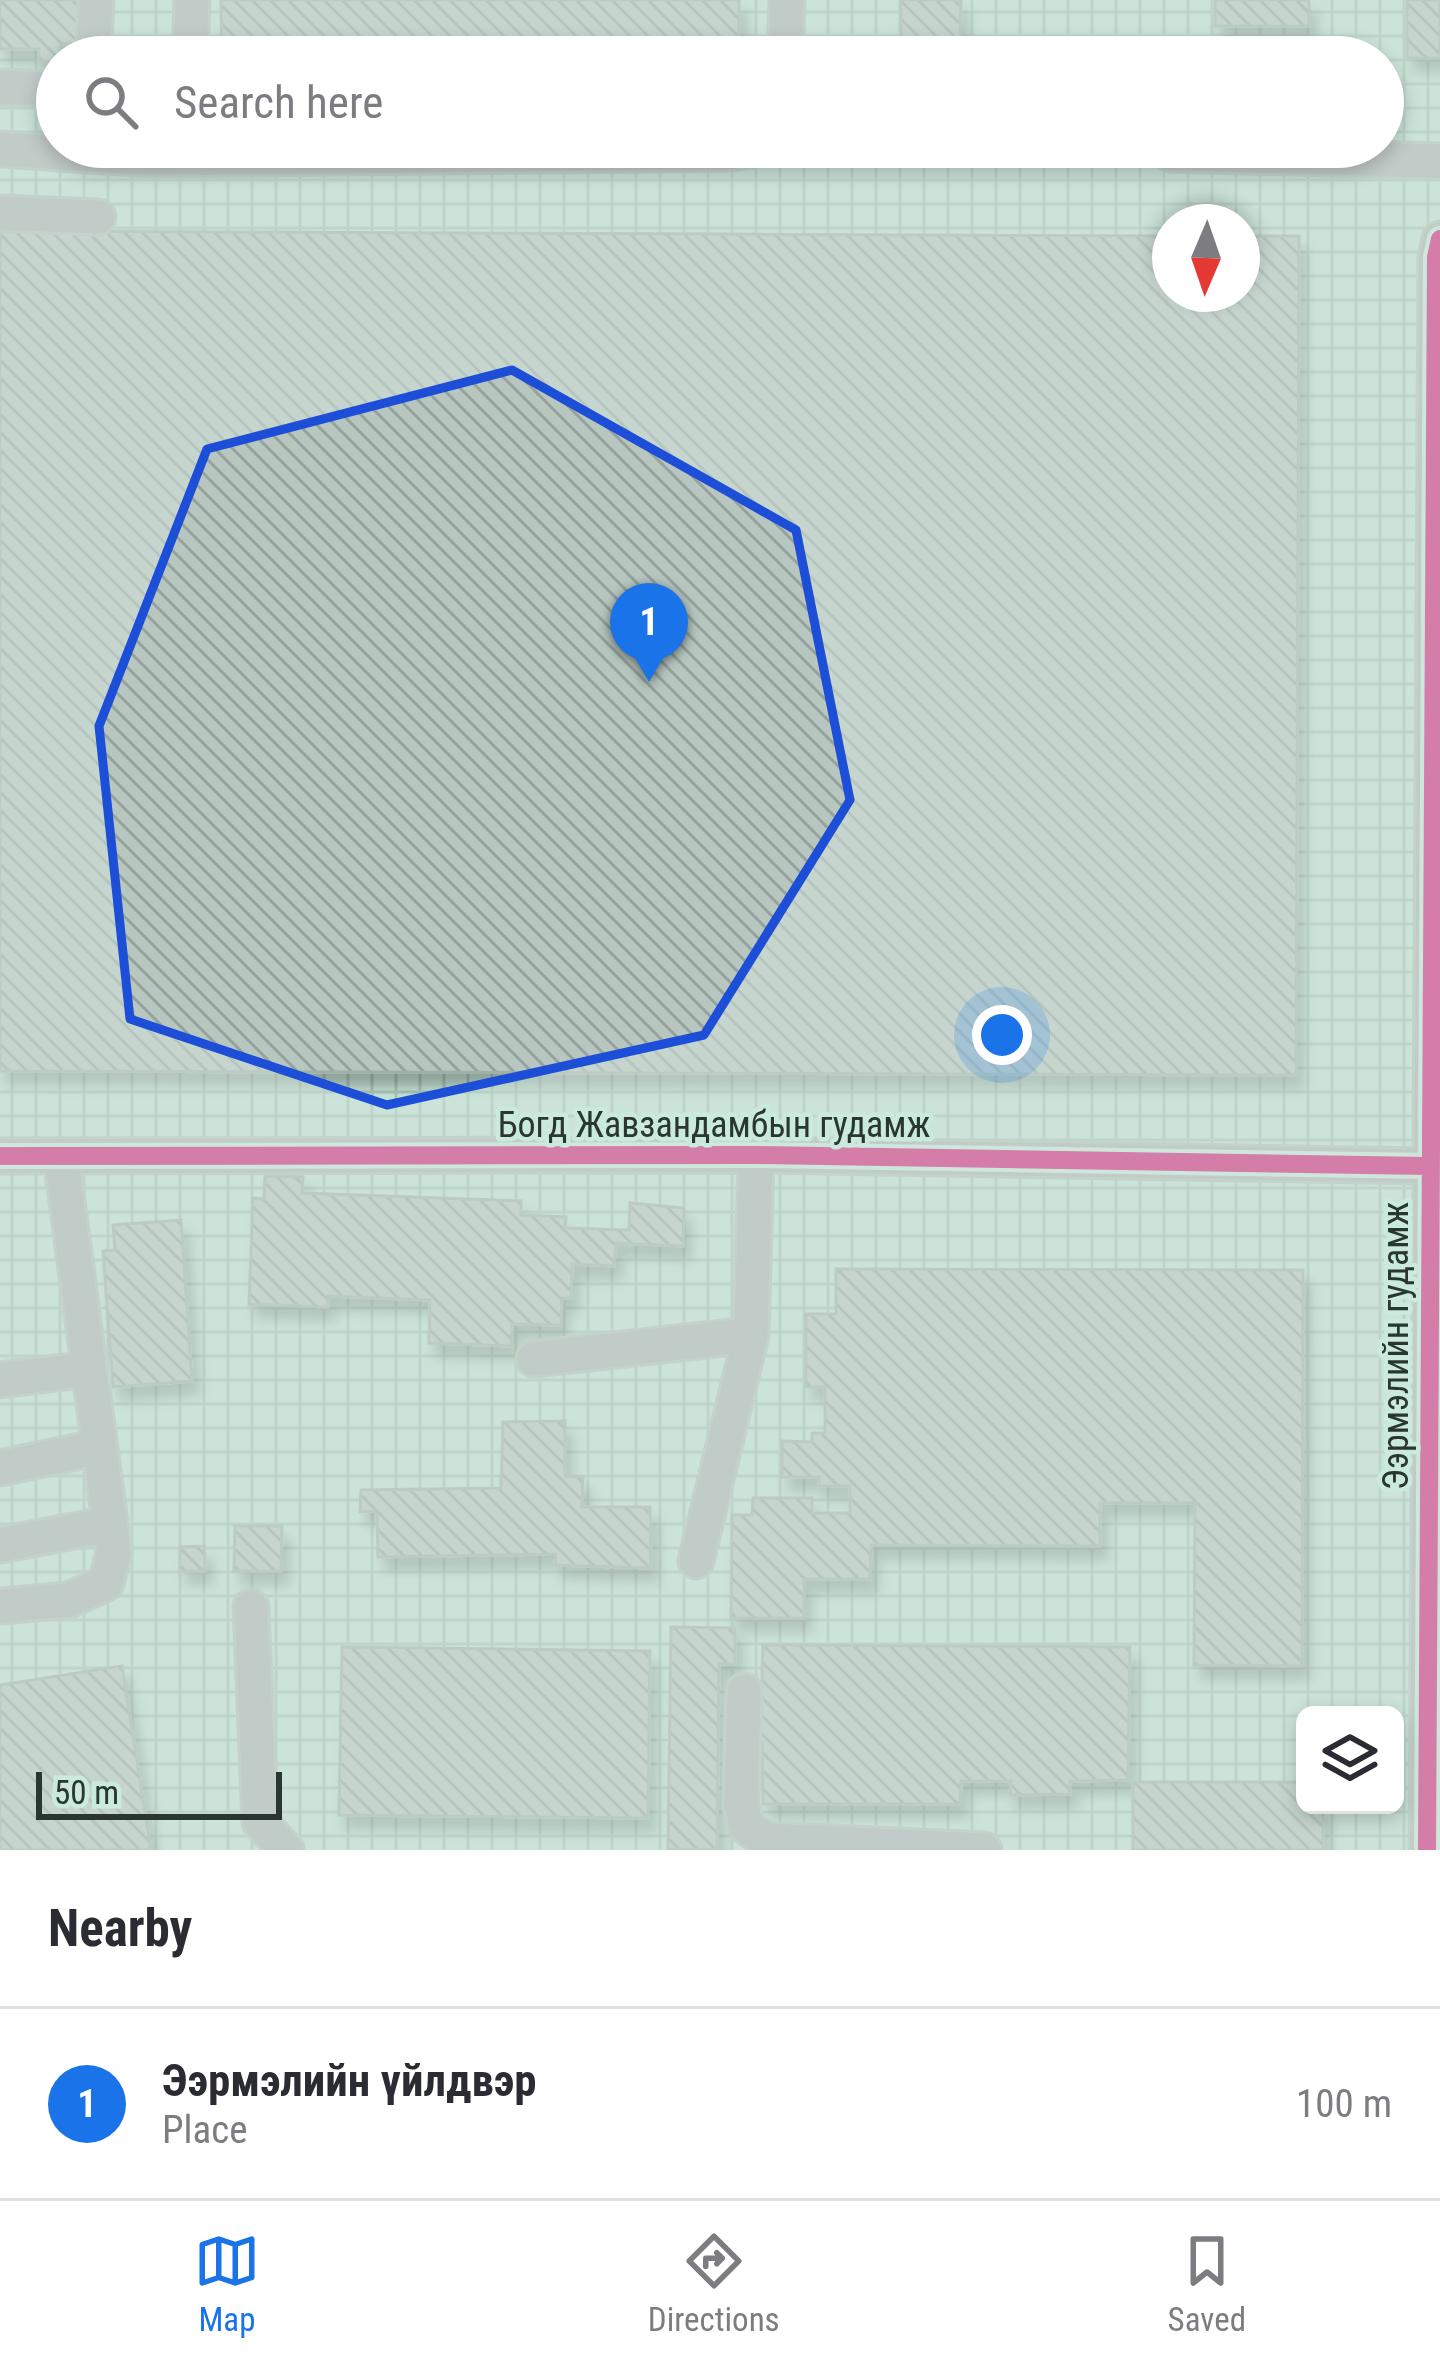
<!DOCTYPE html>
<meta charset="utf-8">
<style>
body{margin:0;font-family:"Roboto Condensed",sans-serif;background:#f2f2f3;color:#2b2b33}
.controls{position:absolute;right:36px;bottom:36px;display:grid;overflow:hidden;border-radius:18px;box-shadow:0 6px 18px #0003}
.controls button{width:108px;height:108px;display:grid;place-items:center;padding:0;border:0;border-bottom:3px solid #e1e1e2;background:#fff;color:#2b2b33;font:60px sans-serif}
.compass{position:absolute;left:1152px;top:204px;width:108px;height:108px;border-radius:50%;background:#fff;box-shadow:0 6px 18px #0003;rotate:182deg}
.scale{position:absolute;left:36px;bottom:30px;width:246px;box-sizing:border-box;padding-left:12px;border:6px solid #2a3631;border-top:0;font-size:33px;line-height:42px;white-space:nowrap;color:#2a3631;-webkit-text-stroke:9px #caebdc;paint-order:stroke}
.you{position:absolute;left:1002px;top:1035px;width:42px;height:42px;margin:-30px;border:9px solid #fff;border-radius:50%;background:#1a73e8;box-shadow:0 0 0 18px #1a73e833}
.badge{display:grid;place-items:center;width:78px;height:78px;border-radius:50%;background:#1a73e8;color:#fff;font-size:39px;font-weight:700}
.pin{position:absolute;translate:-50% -99px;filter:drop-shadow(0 3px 6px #0008)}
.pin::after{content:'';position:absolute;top:63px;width:42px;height:36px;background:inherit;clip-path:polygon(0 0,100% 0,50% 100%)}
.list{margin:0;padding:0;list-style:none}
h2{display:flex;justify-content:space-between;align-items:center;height:156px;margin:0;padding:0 48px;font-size:51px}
h2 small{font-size:39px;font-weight:400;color:#7c7c81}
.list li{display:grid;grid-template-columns:78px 1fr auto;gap:36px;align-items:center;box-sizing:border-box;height:192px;padding:0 48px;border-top:3px solid #e1e1e2}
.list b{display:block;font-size:45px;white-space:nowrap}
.list p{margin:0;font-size:39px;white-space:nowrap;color:#7c7c81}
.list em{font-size:39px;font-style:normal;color:#7c7c81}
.icon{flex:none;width:66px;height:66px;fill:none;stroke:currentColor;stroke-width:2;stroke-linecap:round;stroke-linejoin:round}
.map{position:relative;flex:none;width:1440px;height:1850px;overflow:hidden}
.search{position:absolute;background:#fff;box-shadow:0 6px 18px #0003;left:36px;right:36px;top:36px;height:132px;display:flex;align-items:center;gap:30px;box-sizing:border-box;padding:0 42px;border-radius:66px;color:#7c7c81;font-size:45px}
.sheet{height:348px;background:#fff}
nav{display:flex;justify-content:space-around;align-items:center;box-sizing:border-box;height:168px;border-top:3px solid #e1e1e2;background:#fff;font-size:33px;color:#7c7c81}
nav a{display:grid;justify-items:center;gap:6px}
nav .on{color:#1a73e8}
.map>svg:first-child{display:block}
</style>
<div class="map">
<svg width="1440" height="1850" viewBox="0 0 1440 1850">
<defs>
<pattern id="industrial-grid" width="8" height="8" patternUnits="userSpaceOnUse" patternTransform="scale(3)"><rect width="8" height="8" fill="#c4e2d4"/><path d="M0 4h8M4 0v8" fill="none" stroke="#a9c2b6"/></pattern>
<pattern id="building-back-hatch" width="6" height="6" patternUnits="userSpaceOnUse" patternTransform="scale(3)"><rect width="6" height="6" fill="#b8c6c0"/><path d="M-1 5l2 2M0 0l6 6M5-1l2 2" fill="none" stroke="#96a29d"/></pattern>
<filter id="shadow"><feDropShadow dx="7" dy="13" stdDeviation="6" flood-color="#0004"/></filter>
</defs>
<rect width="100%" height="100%" fill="#d2e3db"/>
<!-- industrial -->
<path fill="url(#industrial-grid)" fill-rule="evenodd" d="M 0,0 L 1440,0 L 1440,1850 L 0,1850 ZM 57,57 L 1383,57 L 1383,147 L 57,147 ZM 1170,222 L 1242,222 L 1242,294 L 1170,294 ZM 1305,1715 L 1395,1715 L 1395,1805 L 1305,1805 Z"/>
<!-- building -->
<path fill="url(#building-back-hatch)" stroke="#a2afa8" stroke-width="3" filter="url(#shadow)" d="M 0,0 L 88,0 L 88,43 L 61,44 L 57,62 L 39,61 L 39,49 L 0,49 Z
M 221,0 L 739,0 L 739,57 L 222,57 Z
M 901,0 L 961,0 L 960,57 L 901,57 Z
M 1215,0 L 1309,0 L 1309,26 L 1215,26 Z
M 1407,0 L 1440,0 L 1440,58 L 1407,58 Z
M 0,231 L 1170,236 L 1170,294 L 1242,294 L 1242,236 L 1299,236 L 1296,1075 L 0,1071 Z
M 265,1176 L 303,1177 L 302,1193 L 521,1201 L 521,1215 L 566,1217 L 565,1228 L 629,1230 L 630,1203 L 684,1208 L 683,1246 L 616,1243 L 614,1266 L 572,1264 L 571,1298 L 562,1298 L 561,1325 L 512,1324 L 511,1346 L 429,1343 L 430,1300 L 328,1296 L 328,1307 L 249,1304 L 253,1198 L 264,1199 Z
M 181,1220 L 192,1381 L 113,1387 L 103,1251 L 115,1250 L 113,1225 Z
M 836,1269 L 1303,1270 L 1302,1666 L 1194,1665 L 1195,1503 L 1100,1503 L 1100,1546 L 871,1545 L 870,1579 L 804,1579 L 804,1618 L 731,1618 L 732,1515 L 752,1515 L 753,1498 L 812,1498 L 812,1513 L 850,1513 L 850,1486 L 819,1486 L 819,1477 L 782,1477 L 782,1441 L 812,1442 L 812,1433 L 825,1433 L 825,1387 L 806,1387 L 806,1314 L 836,1314 Z
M 565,1421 L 565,1476 L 583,1477 L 582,1507 L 650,1507 L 651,1568 L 555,1565 L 556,1554 L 378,1557 L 377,1511 L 360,1512 L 361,1490 L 501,1488 L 503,1422 Z
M 235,1526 L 282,1526 L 281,1571 L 234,1571 Z
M 204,1546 L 205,1571 L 180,1571 L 180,1547 Z
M 671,1627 L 735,1628 L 735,1664 L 719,1664 L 717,1850 L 668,1849 Z
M 763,1645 L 1130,1647 L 1128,1780 L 1070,1781 L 1070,1794 L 1010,1795 L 1011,1781 L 961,1781 L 960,1804 L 763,1804 L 762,1743 L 748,1744 L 748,1713 L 761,1716 Z
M 342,1647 L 650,1651 L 648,1818 L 339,1815 Z
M 122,1666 L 151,1850 L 0,1850 L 0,1685 Z
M 1133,1782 L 1305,1782 L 1305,1805 L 1323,1805 L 1323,1850 L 1133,1850 Z"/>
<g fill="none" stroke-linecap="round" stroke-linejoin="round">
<!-- minor casing -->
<g stroke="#b2bfb9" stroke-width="39">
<path id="minor" d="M 93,57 L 96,0
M 190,57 L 192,0
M 785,57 L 787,0
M 0,87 L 57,89
M 0,149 L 151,159 L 731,153 L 766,147
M 1171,154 L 1440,161
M 0,213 L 98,217
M 0,1156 L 756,1155 L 1428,1166
M 534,1359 L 751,1335 L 756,1155
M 0,1380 L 89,1369
M 0,1468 L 100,1447
M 0,1545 L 110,1524
M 696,1561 L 751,1335
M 0,1606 L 69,1600 L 106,1583 L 114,1553 L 61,1156
M 251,1607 L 260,1822 L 286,1850
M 744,1691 L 741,1804 L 747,1827 L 765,1840 L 984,1850
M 1427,1850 L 1436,257 L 1440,239"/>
</g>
<!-- minor -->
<use href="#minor" stroke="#aeadaf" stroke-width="33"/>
<!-- cycleway casing -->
<g stroke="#caebdc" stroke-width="26">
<path id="cycleway" d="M 0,1156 L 756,1155 L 1428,1166
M 1427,1850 L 1436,257 L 1440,239"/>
</g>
<!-- cycleway -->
<use href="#cycleway" stroke="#d6006c" stroke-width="18"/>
</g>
<!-- marked area -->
<path d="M0 0H1440V1850H0ZM 512,370 L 796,530 L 850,800 L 704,1035 L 387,1105 L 130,1019 L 99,726 L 207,449 Z" fill="#d2e3db" fill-opacity=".55" fill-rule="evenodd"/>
<path fill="none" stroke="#1d4ed8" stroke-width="9" stroke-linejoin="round" d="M 512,370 L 796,530 L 850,800 L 704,1035 L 387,1105 L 130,1019 L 99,726 L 207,449 Z"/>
<g text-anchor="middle" stroke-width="9" stroke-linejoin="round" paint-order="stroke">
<!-- street labels -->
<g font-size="36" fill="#2a3631" stroke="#caebdc">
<text x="714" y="1137">Богд Жавзандамбын гудамж</text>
<text transform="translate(1395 1346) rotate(-90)" y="13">Ээрмэлийн гудамж</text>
</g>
</g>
</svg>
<div class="controls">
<button><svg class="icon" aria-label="layers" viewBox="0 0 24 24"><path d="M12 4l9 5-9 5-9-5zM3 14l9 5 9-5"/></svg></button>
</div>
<svg class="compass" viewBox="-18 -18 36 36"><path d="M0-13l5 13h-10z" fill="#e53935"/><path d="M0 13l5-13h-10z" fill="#7c7c81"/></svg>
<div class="scale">50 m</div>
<div class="you"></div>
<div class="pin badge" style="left:649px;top:682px">1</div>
<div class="search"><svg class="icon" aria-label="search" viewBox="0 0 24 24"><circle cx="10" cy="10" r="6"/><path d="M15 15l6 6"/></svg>Search here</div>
</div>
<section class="sheet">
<h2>Nearby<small></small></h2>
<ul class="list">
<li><span class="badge">1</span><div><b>Ээрмэлийн үйлдвэр</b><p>Place</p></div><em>100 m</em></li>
</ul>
</section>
<nav>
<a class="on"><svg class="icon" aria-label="map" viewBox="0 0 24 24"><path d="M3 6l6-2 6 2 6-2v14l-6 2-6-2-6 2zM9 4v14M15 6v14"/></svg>Map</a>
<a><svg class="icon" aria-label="directions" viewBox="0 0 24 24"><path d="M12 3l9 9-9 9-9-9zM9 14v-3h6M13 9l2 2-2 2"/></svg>Directions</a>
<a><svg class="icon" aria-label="saved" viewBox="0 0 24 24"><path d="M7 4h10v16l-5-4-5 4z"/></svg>Saved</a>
</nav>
